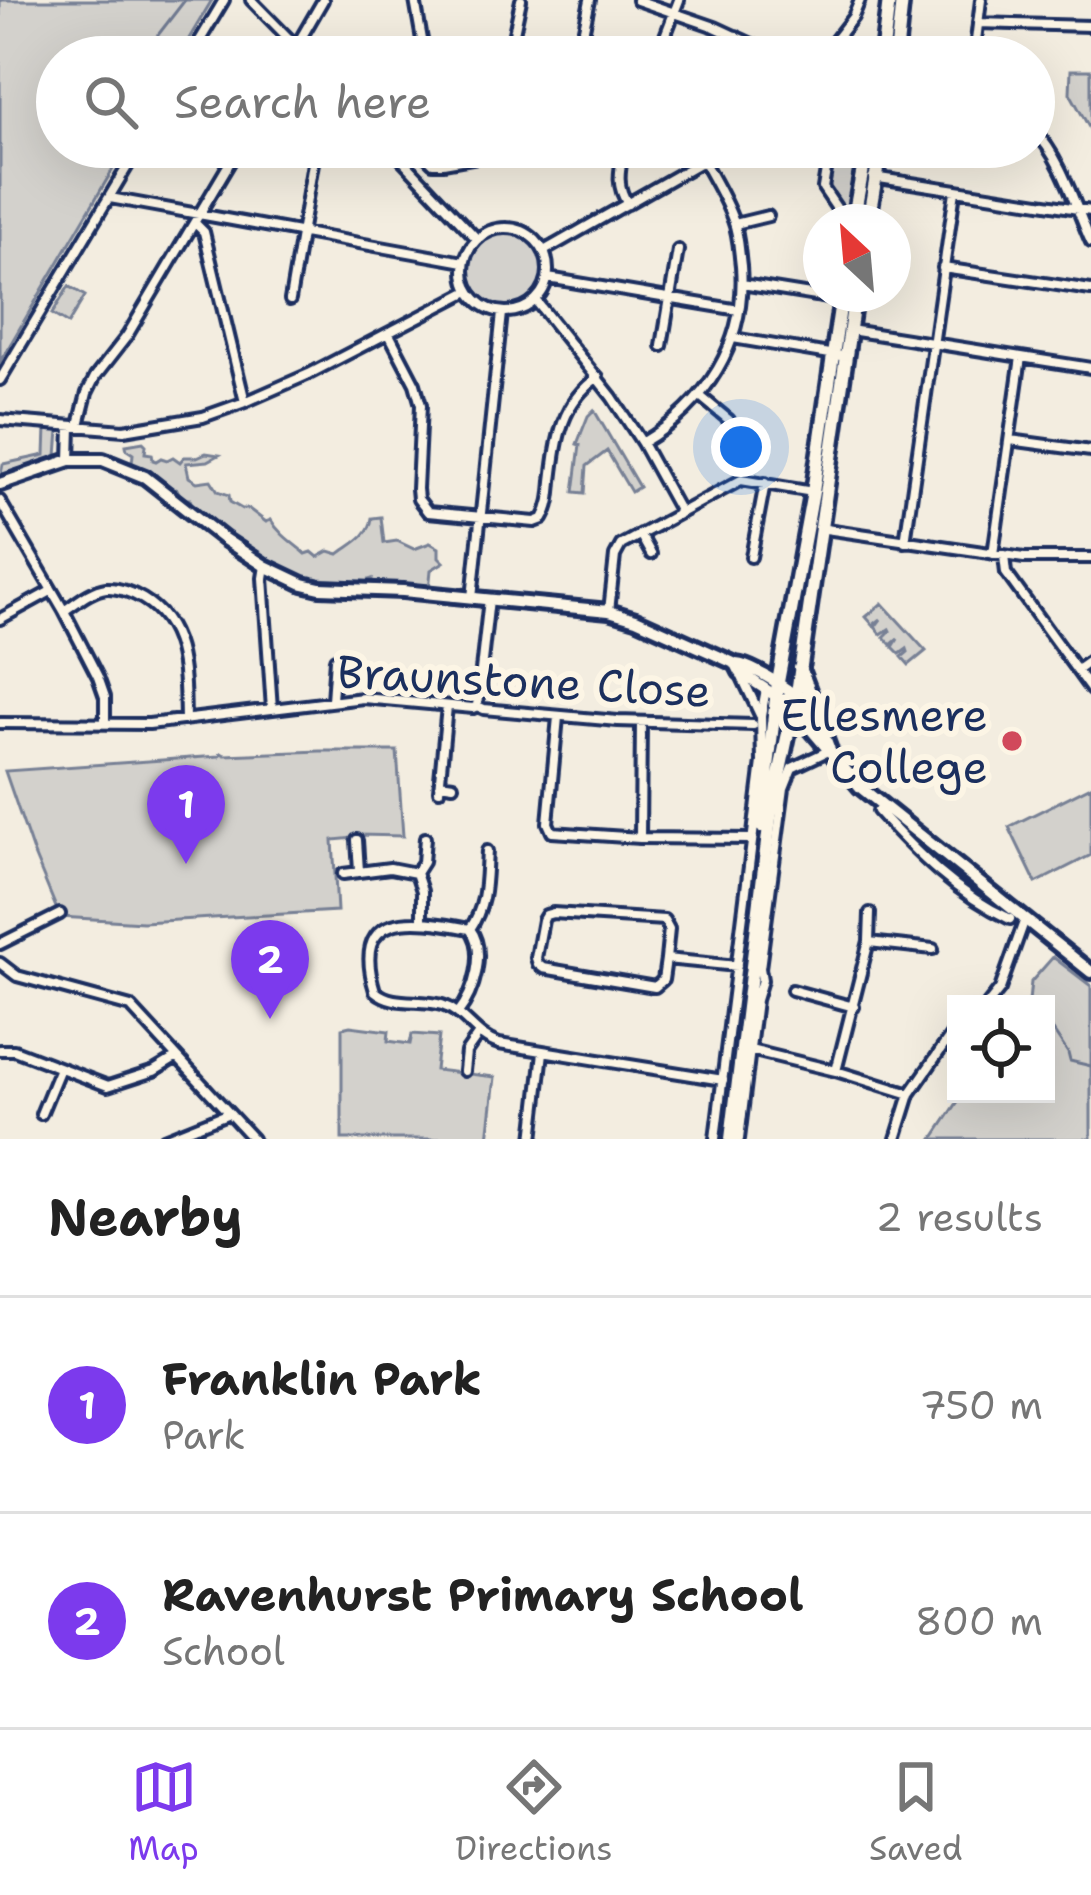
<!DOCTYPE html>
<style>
body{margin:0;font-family:"Shantell Sans",sans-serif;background:#f6f6f6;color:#222}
.controls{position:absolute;right:36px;bottom:36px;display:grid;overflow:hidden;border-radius:0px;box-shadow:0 12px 48px #0002}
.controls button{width:108px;height:108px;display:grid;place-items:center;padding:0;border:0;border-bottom:3px solid #e0e0e0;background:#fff;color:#222;font:60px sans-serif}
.compass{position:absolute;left:803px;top:204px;width:108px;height:108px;border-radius:50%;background:#fff;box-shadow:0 12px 48px #0002;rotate:334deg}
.you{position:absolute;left:741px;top:447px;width:42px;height:42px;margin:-30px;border:9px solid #fff;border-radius:50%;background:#1a73e8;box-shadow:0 0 0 18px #1a73e833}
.badge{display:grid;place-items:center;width:78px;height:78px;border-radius:50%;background:#7c3aed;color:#fff;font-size:39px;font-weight:700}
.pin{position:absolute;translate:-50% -99px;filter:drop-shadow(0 3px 6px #0008)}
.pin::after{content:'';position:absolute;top:63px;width:42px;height:36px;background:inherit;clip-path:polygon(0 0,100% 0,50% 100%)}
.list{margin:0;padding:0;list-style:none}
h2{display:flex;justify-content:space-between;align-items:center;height:156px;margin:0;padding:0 48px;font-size:51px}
h2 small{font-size:39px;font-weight:400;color:#767676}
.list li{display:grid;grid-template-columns:78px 1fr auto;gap:36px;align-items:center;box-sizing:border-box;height:216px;padding:0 48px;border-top:3px solid #e0e0e0}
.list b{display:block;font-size:45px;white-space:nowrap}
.list p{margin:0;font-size:39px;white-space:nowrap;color:#767676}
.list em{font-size:39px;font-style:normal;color:#767676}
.icon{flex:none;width:66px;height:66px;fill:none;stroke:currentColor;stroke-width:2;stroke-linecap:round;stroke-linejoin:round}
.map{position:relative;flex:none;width:1091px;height:1139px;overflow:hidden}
.search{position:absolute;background:#fff;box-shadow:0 12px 48px #0002;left:36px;right:36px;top:36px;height:132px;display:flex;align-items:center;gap:30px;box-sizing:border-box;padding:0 42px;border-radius:66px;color:#767676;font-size:45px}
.sheet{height:588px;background:#fff}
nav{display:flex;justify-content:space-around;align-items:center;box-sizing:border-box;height:168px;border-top:3px solid #e0e0e0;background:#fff;font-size:33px;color:#767676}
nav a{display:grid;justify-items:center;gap:6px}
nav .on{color:#7c3aed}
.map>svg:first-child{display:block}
</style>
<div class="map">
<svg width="1091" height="1139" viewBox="0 0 1091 1139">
<rect width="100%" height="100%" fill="#f3ede0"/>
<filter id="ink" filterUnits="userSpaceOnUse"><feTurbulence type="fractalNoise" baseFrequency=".00833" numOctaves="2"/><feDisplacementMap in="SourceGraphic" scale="24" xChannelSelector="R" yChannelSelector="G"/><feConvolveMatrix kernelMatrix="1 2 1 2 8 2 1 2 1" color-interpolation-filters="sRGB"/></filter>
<g filter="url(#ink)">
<!-- green -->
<path fill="#d3d1cc" stroke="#778095" stroke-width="3" d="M 0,0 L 212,0 L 178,57 L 57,57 L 57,147 L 126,147 L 0,362 Z
M 1071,70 L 1091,70 L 1091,131 L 1070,93 Z
M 841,147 L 861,147 L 849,213 L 845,215 L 827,188 L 832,154 Z
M470 270a37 37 0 1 1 74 0a37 37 0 1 1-74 0Z
M 69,286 L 85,296 L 68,324 L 52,314 Z
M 594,410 L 639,487 L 631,492 L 607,451 L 587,466 L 585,493 L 574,492 L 580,445 L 577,444 L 588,416 Z
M 46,427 L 59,430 L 57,456 L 0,479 L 3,464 L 45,455 Z
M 143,442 L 146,445 L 145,453 L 152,454 L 153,460 L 156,461 L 161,458 L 167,460 L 173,457 L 180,462 L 184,457 L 197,457 L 206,453 L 219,455 L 208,461 L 186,463 L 189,477 L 197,482 L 211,480 L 218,491 L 229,495 L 230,502 L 242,509 L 249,509 L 266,522 L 271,520 C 279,534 293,543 306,554 L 312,552 L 318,557 L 329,551 L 339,554 C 352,544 370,536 372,518 L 381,517 L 384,543 L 397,541 L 414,549 L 430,543 L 439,548 L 439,557 L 444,562 L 431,570 L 429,590 L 371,585 L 372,579 L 369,580 L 368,585 L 353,585 L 350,581 L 338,584 L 322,579 L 312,584 L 248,549 L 246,544 L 238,544 L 193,509 L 190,499 L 182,499 L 177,489 L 170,491 L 164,483 L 152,479 L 145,470 L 136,469 L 132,463 L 133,454 L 127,450 L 126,445 Z
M 814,536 L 794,666 L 787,667 L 812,537 Z
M 882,603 L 926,651 L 909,665 L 902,657 L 908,652 L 907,649 L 900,654 L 893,647 L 898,639 L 891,645 L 884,637 L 890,631 L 889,629 L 881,634 L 875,627 L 881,619 L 873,625 L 866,617 Z
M 320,751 L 397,751 L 403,836 L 358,835 L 354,838 L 333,840 L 337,911 L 143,922 L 60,917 L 33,852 L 5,771 L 219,756 L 221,753 L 225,755 Z
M 1091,786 L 1091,855 L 1036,883 L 1009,827 Z
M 1053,957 L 1091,986 L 1091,1139 L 933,1139 L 963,1094 L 1046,1094 L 1046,1004 L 1026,1004 L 1029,1001 L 1031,982 Z
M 350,1026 L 389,1031 L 388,1041 L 410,1044 L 412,1034 L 439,1036 L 435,1070 L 495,1077 L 488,1139 L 342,1139 L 342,1028 Z"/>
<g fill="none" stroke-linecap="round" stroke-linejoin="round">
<!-- stream -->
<path stroke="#707a91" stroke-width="3" d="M 141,57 L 185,0
M 1024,1003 L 1026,1004
M 1046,1020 L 1068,1053 L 1070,1061 L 1091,1066"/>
<!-- street casing -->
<g stroke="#1b2f5e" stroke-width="16">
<path id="street" d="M 251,0 L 307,57
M 415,0 L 425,57
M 637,0 L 715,27 L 780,57
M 978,23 L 1091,26
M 190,57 L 224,0
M 290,57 L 323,0
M 509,57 L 521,0
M 578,57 L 590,0
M 657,57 L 679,0
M 726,57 L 736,36
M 822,57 L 853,17 L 860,0
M 974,57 L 981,0
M 1034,130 C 1062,159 1075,206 1091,242
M 390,147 L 477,239
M 624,147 C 620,169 615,185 628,204
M 837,147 L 829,153 L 823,188 L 846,222
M 419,149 L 433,163 L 443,163 L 535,147
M 873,177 L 1091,211
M 110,198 L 464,262
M 195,223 L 204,232 L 245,402
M 735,224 L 768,216
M464 270a42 42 0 1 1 84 0a42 42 0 1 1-84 0Z
M 544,251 L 727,147
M 943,268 L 1091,290
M 548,278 L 739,310
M 742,284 L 841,300
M 290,300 L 313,163
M 536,301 L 612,397 L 642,443 L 680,512
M 850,330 L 1091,368
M 389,334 L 415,384 L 421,405 L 417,489 L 418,499 L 428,512 L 535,522 L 543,519 C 550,507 551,495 552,481 C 557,439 561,403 598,377
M 733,338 L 847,357
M 662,346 L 678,250
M 0,380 L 139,147
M 700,396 L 729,420
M 0,420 L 124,430 L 203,417 L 245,402 L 309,374 L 469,291
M 79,425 L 87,393 L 95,377 L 127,336 L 239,147
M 1010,440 L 1091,451
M 642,443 C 706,405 747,343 741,266 C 739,251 739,235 733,220 C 726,200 714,181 704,162
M 70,460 L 71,426
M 0,501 L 64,611 L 98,677 L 105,697 L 105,722
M 819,528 L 1024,558 L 1091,558
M 640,534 L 651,554
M 905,542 L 955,191
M 993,554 L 1021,357
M 1004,556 L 1006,573 L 1091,690
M 751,557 L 765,483
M 265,566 L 263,578 L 272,709
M 472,598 L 502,313
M 64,611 C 76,603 91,590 106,588 C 118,587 133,593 143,599 C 186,625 184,675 185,720
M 609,611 L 615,556 L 621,545 L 741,480 L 813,492
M 0,619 L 51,591
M 1077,670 L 1091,660
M 741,675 L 760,715
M 332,700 L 335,659
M 477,706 L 489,599
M 558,717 L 548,823 L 552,832 L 640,838 L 751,839
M 0,723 L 149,724 L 363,698 L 473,708 L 477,706 L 484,709 L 618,721 L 753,725
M 440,783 L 453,785
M 439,790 L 447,706
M 878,811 C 916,853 958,895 1010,919
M 640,838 L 641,722
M 357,840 L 359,871
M 416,873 L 423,862 L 425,838
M 343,874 L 390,868 L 416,873 L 422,891 L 422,921
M 470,929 C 413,918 350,909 375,991 C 394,1007 419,998 442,1005 C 465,1012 475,1037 499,1044 L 723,1080
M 869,942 L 933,949
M 0,944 L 60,914
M 666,959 L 663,980 L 655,987 L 543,968 L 538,964 L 536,958 L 543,920 L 546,915 L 553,913 L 664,920 L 669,929 L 666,959 L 737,966
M 0,963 L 17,976 L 131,1007 L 253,1139
M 792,990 L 854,1007
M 988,1004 L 1000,989 L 1025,919
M 458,1013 C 474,993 487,951 470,929 C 487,904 485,880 487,851
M 0,1050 L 14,1050 L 108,1086 L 154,1071 L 177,1057
M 750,1050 L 836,1071 L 910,1094
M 464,1071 L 466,1052 L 478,1035
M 836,1071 L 869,941 L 870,913
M 41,1114 L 60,1068
M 164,1139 L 229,1113
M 533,1139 L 543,1052
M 715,1139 L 762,762 L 761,716 L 766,689
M 739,1139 L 756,1000 L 762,980 L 760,968 L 784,788 L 792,768 L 830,750
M 896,1139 L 910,1094 L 956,1028"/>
</g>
<!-- secondary casing -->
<g stroke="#1b2f5e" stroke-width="20">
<path id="secondary" d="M 0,484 L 70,460 L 103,460 L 145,477 L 224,539 L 265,566 L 303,584 L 320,588 L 403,591 L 609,611 L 636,619 L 736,664 C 747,665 754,670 764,675 C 797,693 818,713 830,750
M 736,664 L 740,672 L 792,707 L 860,787 L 1091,972"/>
</g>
<!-- primary casing -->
<g stroke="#1b2f5e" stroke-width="21">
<path id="primary" d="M 882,57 L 889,0
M 896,57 L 902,0
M 853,222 L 867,147
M 868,222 L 881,147
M 800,668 L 824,731
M 761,826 L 778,682 L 813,492 L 842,294
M 731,1139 L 770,818 L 798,686 L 855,294"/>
</g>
<!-- street -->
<use href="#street" stroke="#fcf5e5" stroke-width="8"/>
<!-- secondary -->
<use href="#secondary" stroke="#fcf5e5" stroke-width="10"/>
<!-- primary -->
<use href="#primary" stroke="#fcf5e5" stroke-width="12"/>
</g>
</g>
<!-- markers -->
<circle fill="#d1495b" stroke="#fcf5e5" stroke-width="4.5" cx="1012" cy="741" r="12"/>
<g text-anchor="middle" stroke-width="12" stroke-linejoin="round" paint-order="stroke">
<!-- street labels -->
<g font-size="45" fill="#1b2f5e" stroke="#fcf5e5">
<text transform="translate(524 681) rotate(3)" y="16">Braunstone Close</text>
</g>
<!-- poi labels -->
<g font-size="45" fill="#1b2f5e" stroke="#fcf5e5" text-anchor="end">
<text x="988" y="731">Ellesmere<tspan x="988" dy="52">College</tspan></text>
</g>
</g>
</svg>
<div class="controls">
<button><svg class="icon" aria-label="locate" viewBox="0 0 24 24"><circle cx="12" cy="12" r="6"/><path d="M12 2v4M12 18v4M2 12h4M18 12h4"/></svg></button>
</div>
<svg class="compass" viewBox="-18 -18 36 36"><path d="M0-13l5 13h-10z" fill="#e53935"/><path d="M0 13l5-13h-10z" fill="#767676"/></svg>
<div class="you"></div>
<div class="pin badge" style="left:186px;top:864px">1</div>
<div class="pin badge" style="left:270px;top:1019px">2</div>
<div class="search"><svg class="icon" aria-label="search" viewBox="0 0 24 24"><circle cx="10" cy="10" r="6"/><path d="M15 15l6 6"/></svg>Search here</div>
</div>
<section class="sheet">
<h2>Nearby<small>2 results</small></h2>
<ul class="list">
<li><span class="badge">1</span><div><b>Franklin Park</b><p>Park</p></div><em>750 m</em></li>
<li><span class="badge">2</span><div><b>Ravenhurst Primary School</b><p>School</p></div><em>800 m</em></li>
</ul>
</section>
<nav>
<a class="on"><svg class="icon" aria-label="map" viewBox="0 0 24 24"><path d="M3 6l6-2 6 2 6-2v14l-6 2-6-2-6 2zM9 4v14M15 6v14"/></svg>Map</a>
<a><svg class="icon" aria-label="directions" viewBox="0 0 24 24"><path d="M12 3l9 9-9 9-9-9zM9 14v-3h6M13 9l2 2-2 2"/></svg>Directions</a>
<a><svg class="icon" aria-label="saved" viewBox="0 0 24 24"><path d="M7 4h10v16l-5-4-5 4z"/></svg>Saved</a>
</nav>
